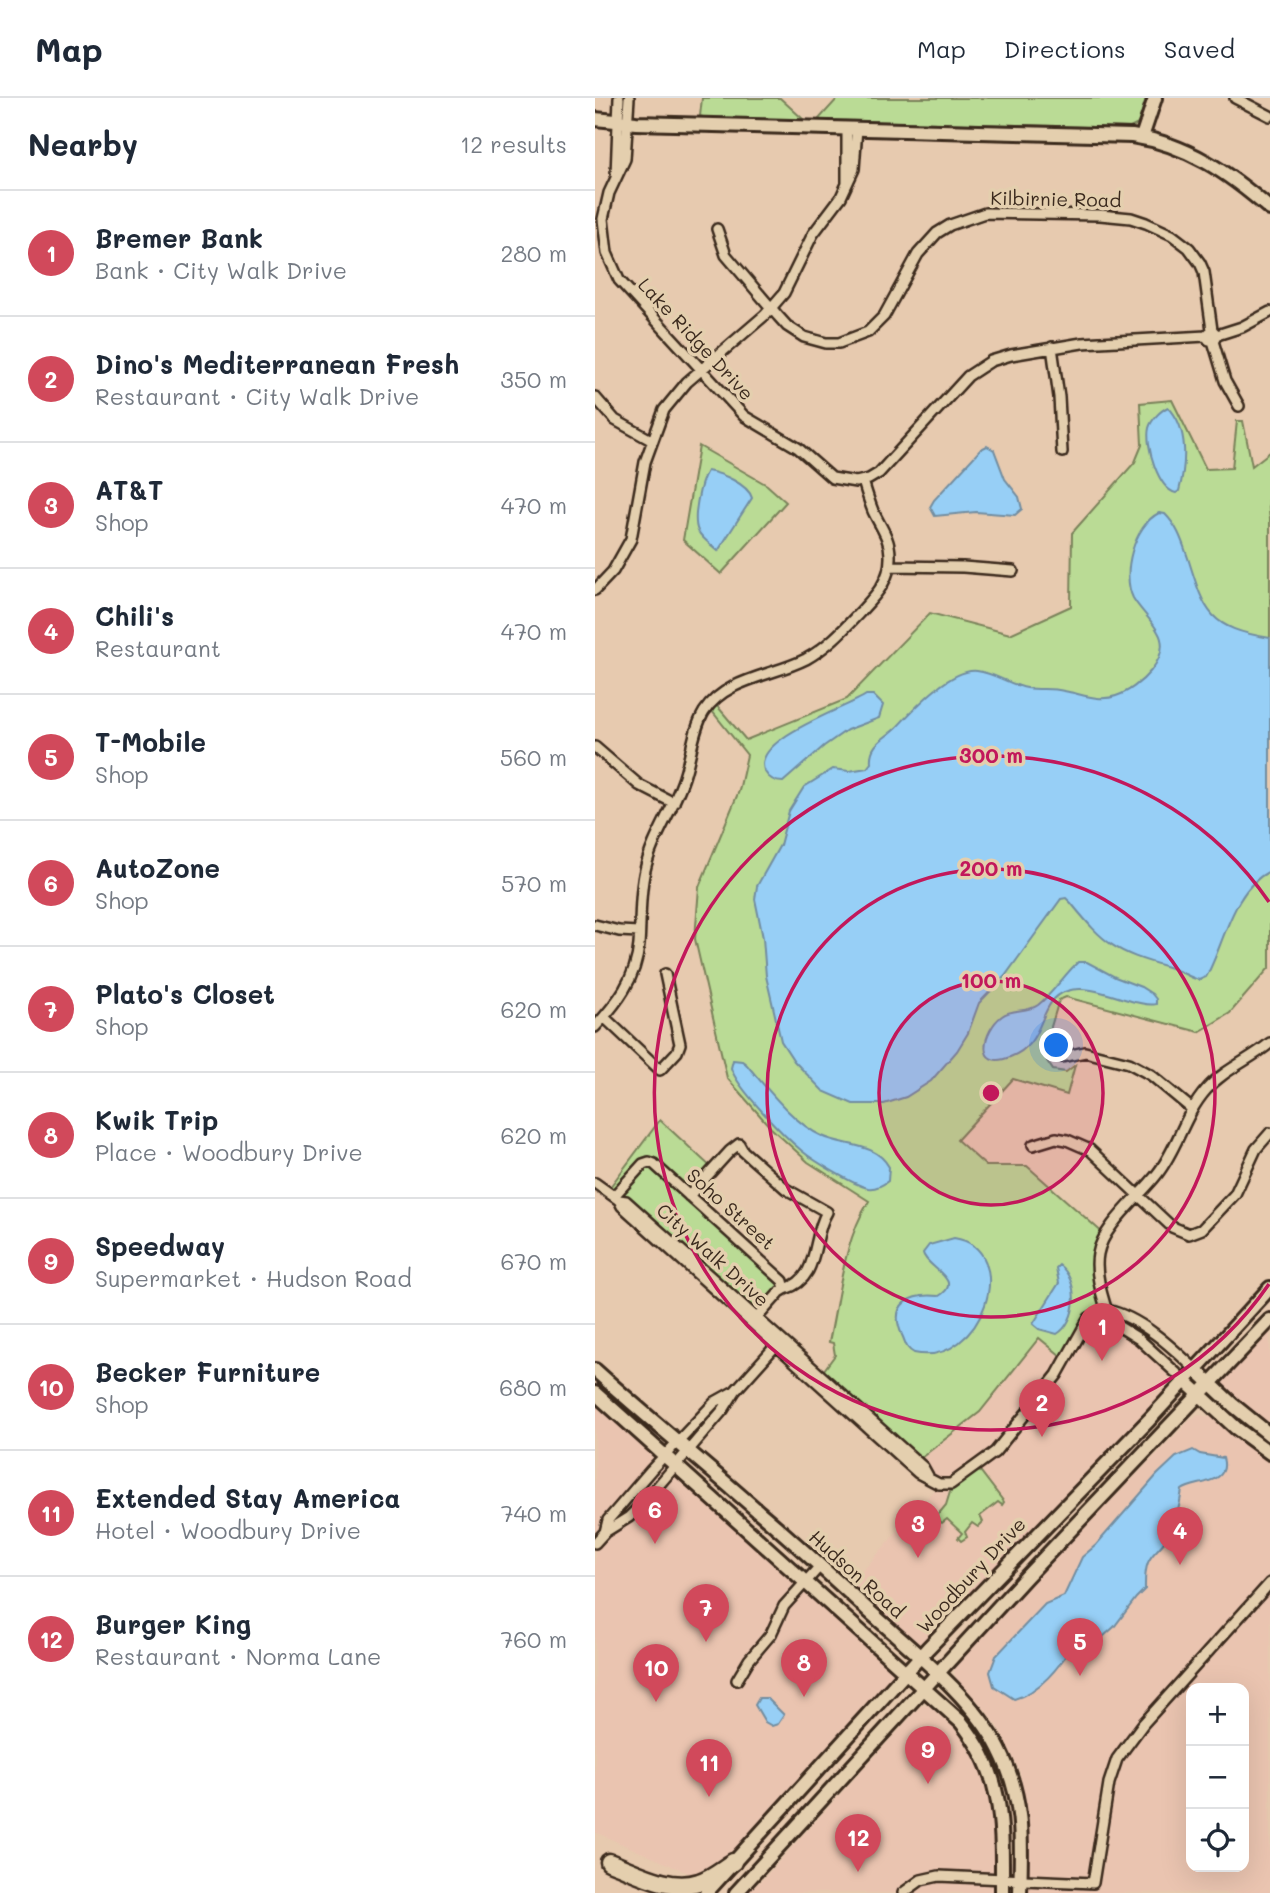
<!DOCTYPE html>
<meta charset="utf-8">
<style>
body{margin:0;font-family:Mali,sans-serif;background:#f6f6f7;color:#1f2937}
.controls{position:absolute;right:21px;bottom:21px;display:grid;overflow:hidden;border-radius:14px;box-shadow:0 7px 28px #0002}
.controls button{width:63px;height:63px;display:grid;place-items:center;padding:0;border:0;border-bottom:2px solid #e0e1e3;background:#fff;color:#1f2937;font:35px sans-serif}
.you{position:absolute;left:462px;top:948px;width:24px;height:24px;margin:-18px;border:5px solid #fff;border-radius:50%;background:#1a73e8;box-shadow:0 0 0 10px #1a73e833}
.badge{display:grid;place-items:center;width:46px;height:46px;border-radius:50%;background:#d1495b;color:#fff;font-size:23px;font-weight:700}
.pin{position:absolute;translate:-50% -58px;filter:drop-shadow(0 2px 4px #0008)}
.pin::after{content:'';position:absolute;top:37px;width:24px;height:21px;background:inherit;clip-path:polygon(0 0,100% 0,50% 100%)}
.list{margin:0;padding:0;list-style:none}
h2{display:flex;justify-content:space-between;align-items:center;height:91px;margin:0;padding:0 28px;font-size:30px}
h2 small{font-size:23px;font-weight:400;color:#747a83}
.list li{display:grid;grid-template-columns:46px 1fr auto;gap:21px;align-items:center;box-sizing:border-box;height:126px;padding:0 28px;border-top:2px solid #e0e1e3}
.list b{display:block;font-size:26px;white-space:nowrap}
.list p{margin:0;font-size:23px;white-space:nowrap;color:#747a83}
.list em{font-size:23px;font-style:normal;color:#747a83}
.icon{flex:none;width:38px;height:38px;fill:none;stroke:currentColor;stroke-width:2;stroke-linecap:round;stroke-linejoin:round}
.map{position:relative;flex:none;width:675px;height:1795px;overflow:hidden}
header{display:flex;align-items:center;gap:42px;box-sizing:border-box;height:98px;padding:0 35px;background:#fff;border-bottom:2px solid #e0e1e3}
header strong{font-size:33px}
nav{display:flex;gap:38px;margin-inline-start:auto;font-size:24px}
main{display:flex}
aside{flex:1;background:#fff}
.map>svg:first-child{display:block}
</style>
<header>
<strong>Map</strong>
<nav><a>Map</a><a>Directions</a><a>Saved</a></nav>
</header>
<main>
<aside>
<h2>Nearby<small>12 results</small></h2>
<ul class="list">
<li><span class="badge">1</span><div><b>Bremer Bank</b><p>Bank · City Walk Drive</p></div><em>280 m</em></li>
<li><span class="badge">2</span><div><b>Dino's Mediterranean Fresh</b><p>Restaurant · City Walk Drive</p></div><em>350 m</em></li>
<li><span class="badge">3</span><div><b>AT&amp;T</b><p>Shop</p></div><em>470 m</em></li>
<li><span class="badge">4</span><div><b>Chili's</b><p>Restaurant</p></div><em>470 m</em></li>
<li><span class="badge">5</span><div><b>T-Mobile</b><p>Shop</p></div><em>560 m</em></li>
<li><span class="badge">6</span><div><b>AutoZone</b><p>Shop</p></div><em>570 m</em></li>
<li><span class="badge">7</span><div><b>Plato's Closet</b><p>Shop</p></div><em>620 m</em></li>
<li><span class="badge">8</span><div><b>Kwik Trip</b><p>Place · Woodbury Drive</p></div><em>620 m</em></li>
<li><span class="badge">9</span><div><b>Speedway</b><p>Supermarket · Hudson Road</p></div><em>670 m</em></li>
<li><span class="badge">10</span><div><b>Becker Furniture</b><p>Shop</p></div><em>680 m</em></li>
<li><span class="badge">11</span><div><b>Extended Stay America</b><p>Hotel · Woodbury Drive</p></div><em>740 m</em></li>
<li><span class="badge">12</span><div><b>Burger King</b><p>Restaurant · Norma Lane</p></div><em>760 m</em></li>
</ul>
</aside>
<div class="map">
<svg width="675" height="1795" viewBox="0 0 675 1795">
<rect width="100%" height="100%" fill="#e7caaf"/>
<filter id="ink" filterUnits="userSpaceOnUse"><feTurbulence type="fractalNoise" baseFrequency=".0143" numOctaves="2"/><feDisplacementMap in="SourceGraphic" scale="14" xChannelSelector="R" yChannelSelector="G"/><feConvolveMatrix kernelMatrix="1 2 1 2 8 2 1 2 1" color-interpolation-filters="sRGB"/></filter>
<g filter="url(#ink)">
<!-- built -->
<path fill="#eac4b0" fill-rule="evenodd" d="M 675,1222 L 675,1337 L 616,1286 Z
M 515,1223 L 590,1283 L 325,1559 L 251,1492 L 344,1386 L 322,1363 L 385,1314 L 444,1240 L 488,1232 Z
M 0,1295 L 311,1574 L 138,1764 L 109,1782 L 0,1734 Z
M 604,1317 L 616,1319 L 647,1344 L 675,1361 L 675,1795 L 430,1795 L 431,1728 L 425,1674 L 403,1628 L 383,1603 L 361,1582 L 359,1570 L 436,1485 L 597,1320 ZM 596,1590 L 649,1590 L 649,1769 L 596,1769 Z
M 334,1607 L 342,1610 L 362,1629 L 388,1667 L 400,1710 L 402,1795 L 152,1795 L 169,1780 L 321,1613 L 326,1608 Z"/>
<!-- green -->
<path fill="#badb95" stroke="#7a825a" stroke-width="2" d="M 107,0 L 185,0 L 209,22 L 108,19 L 105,18 Z
M 243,0 L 551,0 L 543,26 L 535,30 L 223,22 Z
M 577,302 L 611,371 L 637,370 L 642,323 L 648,323 L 657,368 L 675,354 C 675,368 672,411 675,420 L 675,869 L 635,915 L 604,934 L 471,899 L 464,902 L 450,949 L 454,951 L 452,963 L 458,972 L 471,974 L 480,967 L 472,997 L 418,981 L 362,1042 L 391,1068 L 432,1068 L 510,1137 L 503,1155 L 512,1212 L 501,1215 L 471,1262 L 444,1240 L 385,1314 L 322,1363 L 226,1276 L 240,1257 L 238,1245 L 234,1244 C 244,1199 248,1144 274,1103 L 213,1064 L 176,1030 L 132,980 L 100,841 L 104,789 L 144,693 L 152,657 L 113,608 L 118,603 L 151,642 L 252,601 L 335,515 L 415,536 L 476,508 L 477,435 L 540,364 L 547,347 L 545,305 Z
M 104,348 L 172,387 L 191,404 L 126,476 L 88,442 Z
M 65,1022 L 118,1071 L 95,1097 L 190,1191 L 162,1219 L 12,1093 Z
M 382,1373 L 386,1374 L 409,1404 L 407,1407 L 403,1404 L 385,1418 L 388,1424 L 383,1429 L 377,1425 L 370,1434 L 372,1439 L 366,1443 L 363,1440 L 367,1435 L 352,1421 L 347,1425 L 341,1419 L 351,1407 L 355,1394 Z"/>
<!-- water -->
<path fill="#97cff6" stroke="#728da0" stroke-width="2" d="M 573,309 C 594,330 591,367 584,393 L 581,395 C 563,391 550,347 554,330 C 556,322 566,312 573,309 Z
M 392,348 L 399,352 L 410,381 L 424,399 L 427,411 L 420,417 L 381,414 L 340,418 L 335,409 L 339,402 L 386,351 Z
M 112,373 C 126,375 153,386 157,400 L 123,453 C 117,447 107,441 103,433 C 97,421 105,384 112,373 Z
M 564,415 L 570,416 C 583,429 587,443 593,460 C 610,515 614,530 675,540 L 675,773 C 637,791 629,847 611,879 L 604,882 C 593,879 584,872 573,869 C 520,854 510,847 476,805 L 471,800 L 466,801 L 410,878 L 384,905 L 373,935 L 362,953 L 336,983 L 311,999 L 289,1006 L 258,1006 L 228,993 L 199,963 L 186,943 L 171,878 L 168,840 L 160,801 L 162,788 L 185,747 L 194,713 L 209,689 L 238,671 L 254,673 L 272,670 L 276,665 C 274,645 290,641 302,629 C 319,611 356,570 382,573 C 400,575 415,587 432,590 C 445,592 457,590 469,593 C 487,596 504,604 521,598 C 543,591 578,559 563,534 C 557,522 545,512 538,500 C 526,476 539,427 564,415 Z
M 271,597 L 278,597 L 288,607 L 284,620 L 252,632 L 229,648 L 188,684 C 179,684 174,681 170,674 C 153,642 250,611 271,597 Z
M 483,864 L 492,864 L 520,879 L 546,889 L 557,896 L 561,901 L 561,906 C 553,908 547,905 540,904 C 519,899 492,886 472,893 C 441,903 453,945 415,959 C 379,973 388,932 407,918 C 417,910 432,915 443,907 C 458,895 469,877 483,864 Z
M 138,962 L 147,963 L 151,966 C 171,989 199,1026 227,1038 C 250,1049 280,1044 294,1069 L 293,1083 C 288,1087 281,1091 273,1090 C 259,1087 219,1063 207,1053 C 190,1039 142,990 136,970 Z
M 359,1140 C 426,1150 388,1270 319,1255 C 310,1250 311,1245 307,1237 C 293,1205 316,1195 344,1198 C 371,1182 330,1169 328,1155 L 334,1147 Z
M 464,1167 C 485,1182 483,1223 462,1236 L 444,1231 L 438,1226 L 464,1185 L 461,1170 Z
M 598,1352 L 605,1356 L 628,1360 C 636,1387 600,1383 587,1392 C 585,1405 583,1418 577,1431 C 563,1461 549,1449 550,1491 L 541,1500 L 519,1529 L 500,1546 L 485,1545 L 478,1547 C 464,1569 445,1594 419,1601 L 399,1588 L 395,1574 L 401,1558 L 450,1506 L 469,1498 L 487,1459 L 501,1447 L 562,1377 L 581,1359 Z
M 164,1600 L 172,1600 L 189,1617 L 183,1626 L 177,1628 L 170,1624 L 160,1607 Z"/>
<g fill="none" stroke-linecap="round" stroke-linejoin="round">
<!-- street casing -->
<g stroke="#3b2a1e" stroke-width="14">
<path id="street" d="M 34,0 L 30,61 L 14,95 L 8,121 L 12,155 L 24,182 L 149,318 L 203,350 L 237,380 L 261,384 L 274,381 L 284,375 L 373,278 L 396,263 L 416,257 L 487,245 L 611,238
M 640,0 L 675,18
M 21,77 L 24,0
M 252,86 L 252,30
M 122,131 L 131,157 L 183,218 L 192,228 L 209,239 L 231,245 L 244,245 L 273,234 L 289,218 L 323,156 L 342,135 L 355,127 L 390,115 L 505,117 L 536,120 L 551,125 L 577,137 L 594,150 L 605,165 L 609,174 L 617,232
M 622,237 L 617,232 L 611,238 L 614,242 L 619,242 L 622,237 L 647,229 L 675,214
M 618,243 L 630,283 L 644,308
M 457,249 L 464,299 L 467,354
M 0,299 L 20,322 L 56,342
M 295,468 L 368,469 L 418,473
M 0,492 L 18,473 L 36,441 L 50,364 L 69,312 L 92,284 L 170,217 L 189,195 L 218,136 L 246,99 L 259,71 L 262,30
M 0,649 L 44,687 L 79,705
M 0,827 L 24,833 L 44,834
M 9,919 L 65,972 L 82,954 L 85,946 L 70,876
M 0,929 C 22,905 41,881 44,847 C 46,821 44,797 50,772 C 57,741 76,715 87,685 C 96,662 97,634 109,614 C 131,580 178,578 211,561 C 233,549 250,530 267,512 C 282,496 296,481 295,457 C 295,440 285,428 278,413 C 274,403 271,393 268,383
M 467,959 L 490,954 L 534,965 L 556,977 L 597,1011
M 438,1047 L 461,1040 L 472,1042 L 495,1052 L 577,1129 L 594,1136 L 607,1131 L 640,1096 L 661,1051 L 675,1035
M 0,1085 L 24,1102 L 31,1103 L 328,1369 L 333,1378
M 19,1098 L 48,1066 L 54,1064 L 59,1066 L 188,1183 L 190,1191 L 185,1194 L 160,1222
M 94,1098 L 135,1053 L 144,1046 L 148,1053 L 191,1091 L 232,1114 C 216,1140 226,1180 190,1191
M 24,1102 L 27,1108 L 323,1375 L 344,1386 L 356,1386 L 400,1354 L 462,1277 L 494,1220 L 512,1212 C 545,1219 577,1249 601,1272
M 488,1232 L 504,1224 L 515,1223
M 590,1283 L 544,1241 L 515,1223 C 509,1203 499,1177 503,1156 C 508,1127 546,1098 563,1075 C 583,1049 589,1017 611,992 C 628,972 655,962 675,945
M 10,1434 L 13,1422 L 56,1372 L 120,1304 L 138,1294
M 0,1445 L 10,1434 L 34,1419 L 51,1402 L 128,1312 L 140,1293 L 185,1243
M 142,1582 L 154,1562 L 176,1536 L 189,1508 L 225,1468
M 308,1795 L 326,1782 L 344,1778 L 498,1785 L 514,1685 L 522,1661 L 548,1626 L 675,1485"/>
</g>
<!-- secondary casing -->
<g stroke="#3b2a1e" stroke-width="18">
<path id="secondary" d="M 0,21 L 41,25 L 537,38 C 592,46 634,75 675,111
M 547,39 L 560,0
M 0,1272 C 54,1321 110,1366 164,1414 C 202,1446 238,1480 274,1513 C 317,1552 378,1599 404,1651 C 429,1700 427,1742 425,1795
M 601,1272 L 638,1307 L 675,1337
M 590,1283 L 641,1330 L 675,1355
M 0,1295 L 366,1624 C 410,1678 407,1729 407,1795
M 111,1795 L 333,1550 L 554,1322 L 675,1190
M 141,1795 L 431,1479 L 675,1222"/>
</g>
<!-- highway casing -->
<g stroke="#3b2a1e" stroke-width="21">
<path id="highway" d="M 14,1764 C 41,1774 75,1794 104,1784 C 117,1780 127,1771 138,1764"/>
</g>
<!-- street -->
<use href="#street" stroke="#e4cfae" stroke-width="9"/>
<!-- secondary -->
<use href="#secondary" stroke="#e4cfae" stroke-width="12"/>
<!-- highway -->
<use href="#highway" stroke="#e4cfae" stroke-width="16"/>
</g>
</g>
<!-- distance rings -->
<circle cx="396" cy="995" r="112" fill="#c2185b" fill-opacity=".12"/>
<g fill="none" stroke="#c2185b" stroke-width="3.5">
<circle cx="396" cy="995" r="112"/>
<circle cx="396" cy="995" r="224"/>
<path d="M674 1186A337 337 0 1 1 674 804"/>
</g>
<g text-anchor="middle" stroke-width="7" stroke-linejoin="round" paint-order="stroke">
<!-- street labels -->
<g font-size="19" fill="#3b2a1e" stroke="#e4cfae">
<text transform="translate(461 101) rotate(1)" y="7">Kilbirnie Road</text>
<text transform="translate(101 241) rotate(47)" y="7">Lake Ridge Drive</text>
<text transform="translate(136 1111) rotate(42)" y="7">Soho Street</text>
<text transform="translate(118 1157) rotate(42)" y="7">City Walk Drive</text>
<text transform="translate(262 1476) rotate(42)" y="7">Hudson Road</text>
<text transform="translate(376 1477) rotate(-47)" y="7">Woodbury Drive</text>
</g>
</g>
<circle cx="396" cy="995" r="10" fill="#c2185b" stroke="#e4cfae" stroke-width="3.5"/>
<g font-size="21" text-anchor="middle" font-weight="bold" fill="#c2185b" stroke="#e4cfae" stroke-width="7" stroke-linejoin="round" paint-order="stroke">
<text x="396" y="665">300 m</text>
<text x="396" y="778">200 m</text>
<text x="396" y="890">100 m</text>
</g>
</svg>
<div class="controls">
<button>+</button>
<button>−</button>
<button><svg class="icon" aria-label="locate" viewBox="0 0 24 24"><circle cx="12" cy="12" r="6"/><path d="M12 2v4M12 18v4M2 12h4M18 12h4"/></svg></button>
</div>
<div class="you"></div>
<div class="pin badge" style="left:507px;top:1263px">1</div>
<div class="pin badge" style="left:447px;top:1339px">2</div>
<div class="pin badge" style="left:323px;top:1460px">3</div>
<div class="pin badge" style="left:585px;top:1467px">4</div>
<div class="pin badge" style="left:485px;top:1578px">5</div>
<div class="pin badge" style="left:60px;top:1446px">6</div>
<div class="pin badge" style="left:111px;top:1544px">7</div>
<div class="pin badge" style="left:209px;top:1599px">8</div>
<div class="pin badge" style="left:333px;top:1686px">9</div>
<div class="pin badge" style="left:61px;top:1604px">10</div>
<div class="pin badge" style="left:114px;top:1699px">11</div>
<div class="pin badge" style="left:263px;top:1774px">12</div>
</div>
</main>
